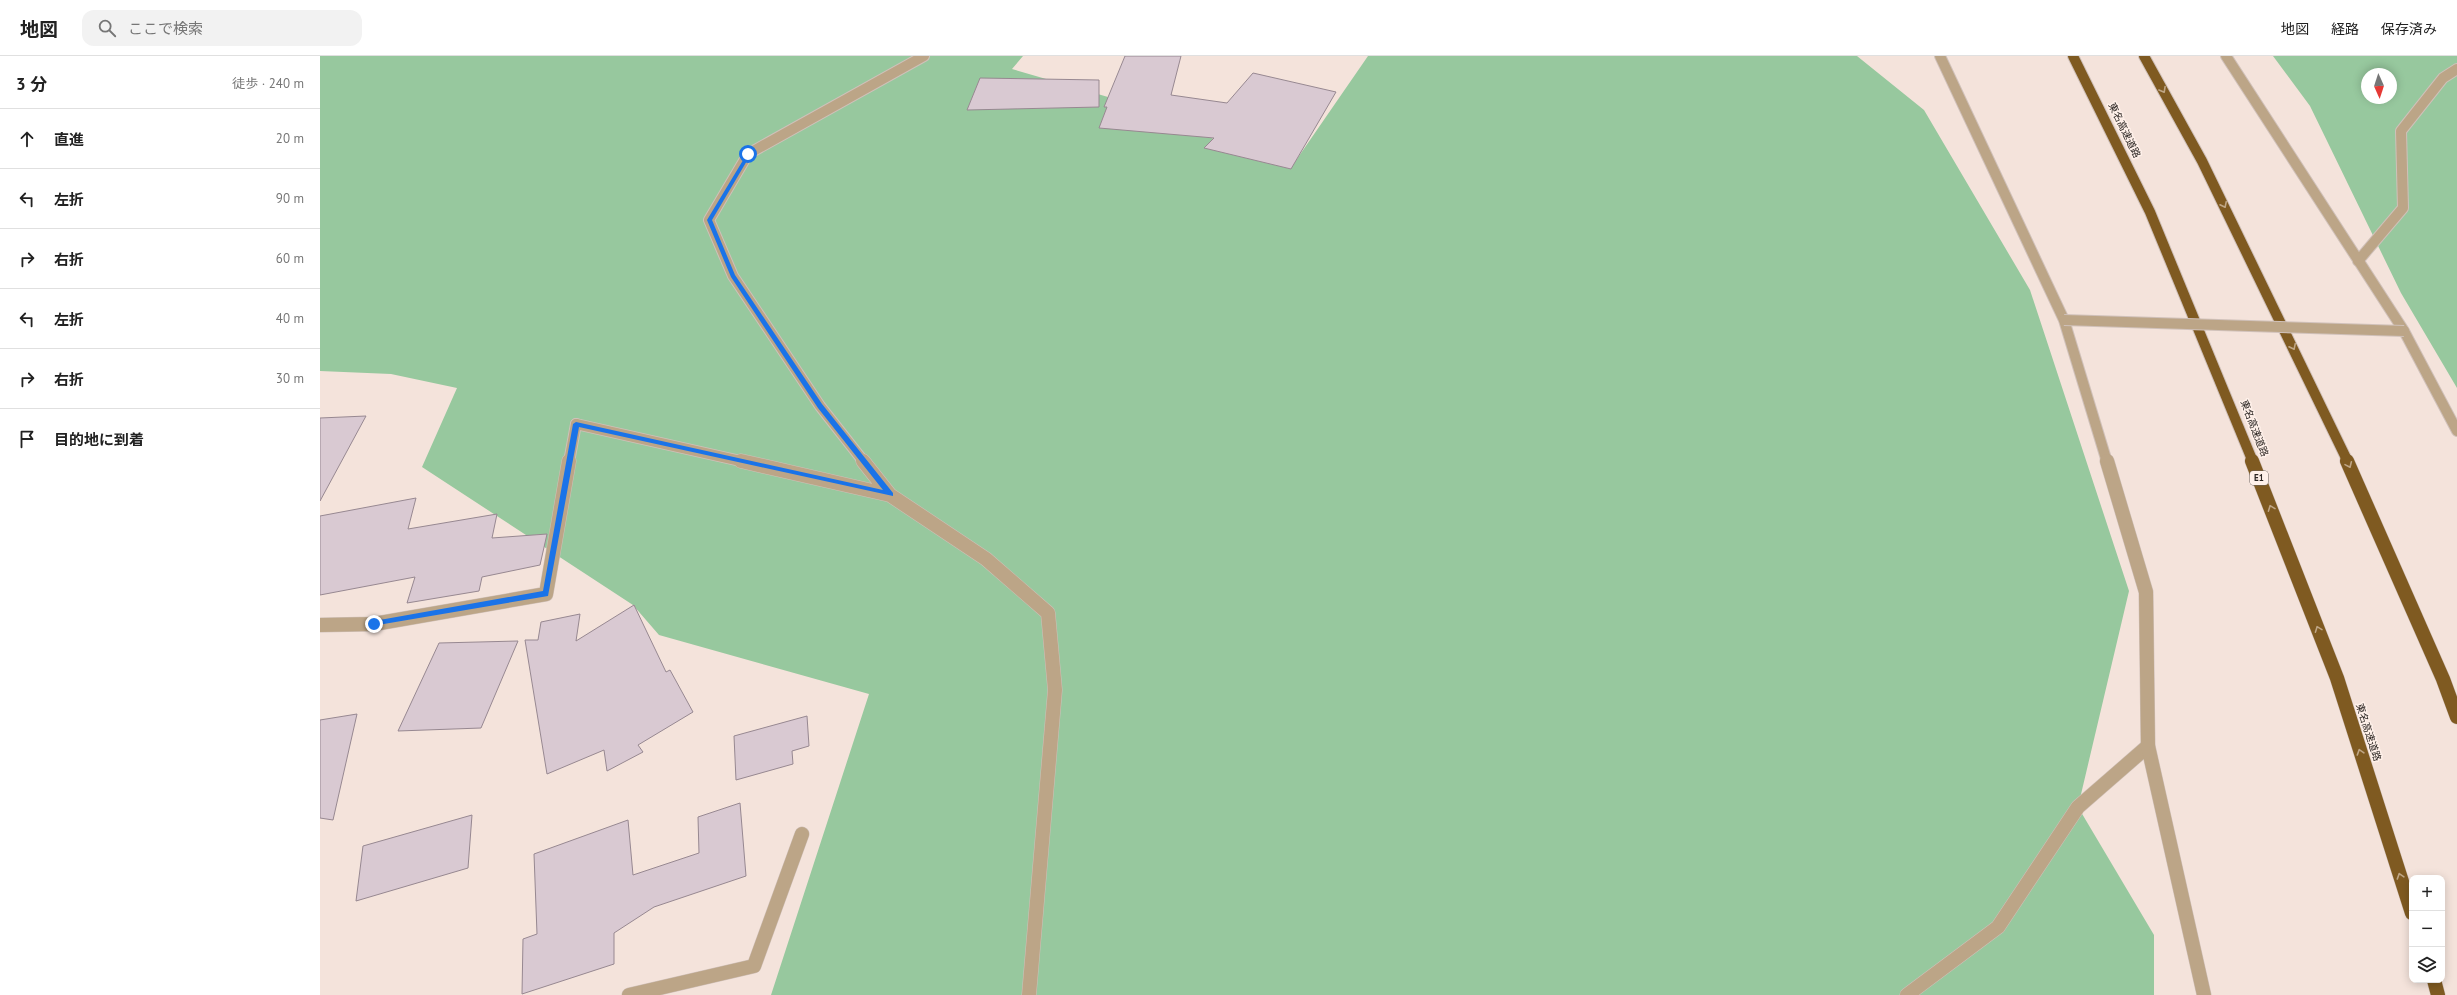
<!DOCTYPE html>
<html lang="ja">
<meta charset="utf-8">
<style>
body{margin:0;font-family:"PT Sans","Noto Sans JP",sans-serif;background:#f2f2f2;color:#222}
.controls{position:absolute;right:12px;bottom:12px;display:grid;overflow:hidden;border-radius:8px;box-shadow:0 2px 10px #0003}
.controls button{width:36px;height:36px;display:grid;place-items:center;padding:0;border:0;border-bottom:1px solid #e0e0e0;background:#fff;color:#222;font:20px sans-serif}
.compass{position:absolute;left:2041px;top:12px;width:36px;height:36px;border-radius:50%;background:#fff;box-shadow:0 2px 10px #0003;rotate:177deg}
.stop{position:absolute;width:12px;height:12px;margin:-9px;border:3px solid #1a73e8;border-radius:50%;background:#fff}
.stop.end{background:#1a73e8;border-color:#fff;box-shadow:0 1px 4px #0008}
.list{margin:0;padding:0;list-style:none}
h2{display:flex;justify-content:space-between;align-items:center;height:52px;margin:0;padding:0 16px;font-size:17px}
h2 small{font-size:13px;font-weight:400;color:#767676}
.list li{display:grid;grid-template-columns:26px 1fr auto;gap:12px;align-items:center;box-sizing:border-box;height:60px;padding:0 16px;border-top:1px solid #e0e0e0}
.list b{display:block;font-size:15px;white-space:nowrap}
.list em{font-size:13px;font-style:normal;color:#767676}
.icon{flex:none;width:22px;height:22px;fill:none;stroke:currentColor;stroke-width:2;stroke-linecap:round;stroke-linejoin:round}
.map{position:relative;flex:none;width:2137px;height:939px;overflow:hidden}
header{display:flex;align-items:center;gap:24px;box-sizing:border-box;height:56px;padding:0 20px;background:#fff;border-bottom:1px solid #e0e0e0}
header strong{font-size:19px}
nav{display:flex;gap:22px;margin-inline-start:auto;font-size:14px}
.search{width:280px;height:36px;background:#f2f2f2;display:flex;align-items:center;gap:10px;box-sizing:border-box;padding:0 14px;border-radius:12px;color:#767676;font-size:15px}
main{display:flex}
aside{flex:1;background:#fff}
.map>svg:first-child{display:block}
</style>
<header>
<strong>地図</strong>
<div class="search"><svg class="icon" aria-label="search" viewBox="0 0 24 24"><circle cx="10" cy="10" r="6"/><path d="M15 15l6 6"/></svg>ここで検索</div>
<nav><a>地図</a><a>経路</a><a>保存済み</a></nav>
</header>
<main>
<aside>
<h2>3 分<small>徒歩 · 240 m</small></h2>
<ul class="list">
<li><svg class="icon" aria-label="ahead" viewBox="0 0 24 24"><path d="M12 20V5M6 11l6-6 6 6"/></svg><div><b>直進</b></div><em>20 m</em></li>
<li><svg class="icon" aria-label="left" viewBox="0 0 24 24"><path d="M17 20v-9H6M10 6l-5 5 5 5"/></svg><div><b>左折</b></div><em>90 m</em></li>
<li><svg class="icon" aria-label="right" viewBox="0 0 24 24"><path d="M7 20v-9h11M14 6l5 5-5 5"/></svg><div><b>右折</b></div><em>60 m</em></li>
<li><svg class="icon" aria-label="left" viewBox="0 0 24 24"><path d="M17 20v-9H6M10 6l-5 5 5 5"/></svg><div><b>左折</b></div><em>40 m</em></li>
<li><svg class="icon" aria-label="right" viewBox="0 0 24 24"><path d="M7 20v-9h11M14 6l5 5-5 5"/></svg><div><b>右折</b></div><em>30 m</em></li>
<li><svg class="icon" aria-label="arrive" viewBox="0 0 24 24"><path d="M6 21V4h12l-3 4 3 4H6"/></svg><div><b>目的地に到着</b></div></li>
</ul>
</aside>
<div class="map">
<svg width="2137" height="939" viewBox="0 0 2137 939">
<rect width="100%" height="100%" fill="#f4e3db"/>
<!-- green -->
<path fill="#97c89e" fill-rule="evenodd" d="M 0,0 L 703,0 L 692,13 L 788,41 L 970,113 L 1048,0 L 1537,0 L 1604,54 L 1710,234 L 1809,535 L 1758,751 L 1834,879 L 1834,939 L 451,939 L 549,638 L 339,579 L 313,549 L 102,411 L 137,332 L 71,318 L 0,315 Z
M 1953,0 L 2137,0 L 2137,332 L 2081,237 L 1990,50 ZM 2047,18 L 2071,18 L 2071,42 L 2047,42 Z"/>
<!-- building -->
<path fill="#d9c9d2" stroke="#978891" d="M 805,0 L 861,0 L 851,39 L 907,47 L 933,17 L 1016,36 L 971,113 L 884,92 L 894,82 L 779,72 L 787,51 L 784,51 Z
M 660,22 L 779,24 L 779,51 L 647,54 Z
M 46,360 L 0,445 L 0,362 Z
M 96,442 L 88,473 L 177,458 L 172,482 L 227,478 L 220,509 L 162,521 L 159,535 L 87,547 L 95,521 L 0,539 L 0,460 Z
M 314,549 L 346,616 L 350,614 L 373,656 L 318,689 L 323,696 L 287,715 L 284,694 L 227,718 L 205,584 L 218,584 L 221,566 L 260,558 L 256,585 Z
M 198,585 L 161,672 L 78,675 L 119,587 Z
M 37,658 L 13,764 L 0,762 L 0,664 Z
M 487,660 L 489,690 L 472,695 L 473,708 L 416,724 L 414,680 Z
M 420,747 L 426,820 L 334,851 L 294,877 L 294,908 L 202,938 L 203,883 L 217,878 L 214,798 L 308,764 L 313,819 L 379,797 L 378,761 Z
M 152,759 L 148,812 L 36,845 L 43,790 Z"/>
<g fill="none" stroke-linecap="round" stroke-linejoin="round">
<!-- service-far1 casing -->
<g stroke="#d0c1ba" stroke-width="12">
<path id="service-far1" d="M 2038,205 L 2083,152 L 2081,75 L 2123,22 L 2137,13
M 256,368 L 425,406
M 544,406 L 500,350 L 413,220 L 389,164 L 428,98 L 604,0"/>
</g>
<!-- service casing -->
<g stroke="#d0c1ba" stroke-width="15">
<path id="service" d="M 421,405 L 570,439
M 543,405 L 570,439 L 666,503 L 728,557 L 735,634 L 709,939
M 309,939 L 434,910 L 482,778
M 1587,939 L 1678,871 L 1758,751 L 1828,690"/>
</g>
<!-- minor-far1 casing -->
<g stroke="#d0c1ba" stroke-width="12">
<path id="minor-far1" d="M 1620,0 L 1744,264 L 1787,406
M 1906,0 L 2084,275 L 2137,375
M 249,406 L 256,368"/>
</g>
<!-- minor casing -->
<g stroke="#d0c1ba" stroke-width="15">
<path id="minor" d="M 1787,405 L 1826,536 L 1828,690 L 1884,939
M 0,569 L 54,568 L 226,538 L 249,405"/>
</g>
<!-- motorway-far1 casing -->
<g stroke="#d0c1ba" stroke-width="12">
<path id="motorway-far1" d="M 1753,0 L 1830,156 L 1933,406
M 1824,0 L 1882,105 L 2028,406"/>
</g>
<!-- motorway casing -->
<g stroke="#d0c1ba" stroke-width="15">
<path id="motorway" d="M 1932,405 L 2017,622 L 2092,857
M 2027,405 L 2123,623 L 2137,661
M 2114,924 L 2118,939"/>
</g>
<!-- service-far1 -->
<use href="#service-far1" stroke="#bca587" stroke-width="10"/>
<!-- service -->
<use href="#service" stroke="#bca587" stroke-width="14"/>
<!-- minor-far1 -->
<use href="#minor-far1" stroke="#bca587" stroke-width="10"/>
<!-- minor -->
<use href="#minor" stroke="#bca587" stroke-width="14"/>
<!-- motorway-far1 -->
<use href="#motorway-far1" stroke="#7f5a21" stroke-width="10"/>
<!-- motorway -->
<use href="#motorway" stroke="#7f5a21" stroke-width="14"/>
<!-- minor-bridge casing -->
<g stroke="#d0c1ba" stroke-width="12" stroke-linecap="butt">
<path id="minor-bridge" d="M 1744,264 L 2084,275"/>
</g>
<!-- minor-bridge -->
<use href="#minor-bridge" stroke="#bca587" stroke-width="10"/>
</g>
<!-- one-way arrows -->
<defs><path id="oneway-chevron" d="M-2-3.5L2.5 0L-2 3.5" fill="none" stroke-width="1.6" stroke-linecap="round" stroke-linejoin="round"/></defs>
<g stroke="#bfa686">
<use href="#oneway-chevron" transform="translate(1843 34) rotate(61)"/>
<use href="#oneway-chevron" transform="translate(1904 149) rotate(64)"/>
<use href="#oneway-chevron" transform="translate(1973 291) rotate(64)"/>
<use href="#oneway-chevron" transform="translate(2029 409) rotate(66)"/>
<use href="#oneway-chevron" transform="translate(1951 452) rotate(-111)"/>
<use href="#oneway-chevron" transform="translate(1998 573) rotate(-111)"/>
<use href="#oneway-chevron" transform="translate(2040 696) rotate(-108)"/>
<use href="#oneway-chevron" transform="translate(2080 820) rotate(-108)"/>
</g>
<!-- route -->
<path fill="#1a73e8" d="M 428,96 L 431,98 L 392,164 L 415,219 L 502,348 L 573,437 L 573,440 L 259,371 L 228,540 L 52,570 L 51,568 L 54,565 L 223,535 L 253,368 L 256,366 L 563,434 L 498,352 L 411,221 L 387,164 Z"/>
<g text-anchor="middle" stroke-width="3" stroke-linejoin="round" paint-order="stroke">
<!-- shield labels -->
<rect fill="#fff1ea" stroke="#6b635f" stroke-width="1" x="1930" y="415" width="18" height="14" rx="3"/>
<g font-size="9" font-weight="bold" fill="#2c2623">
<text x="1939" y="425">E1</text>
</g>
<!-- street labels -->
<g font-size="10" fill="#2c2623" stroke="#fff1ea">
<text transform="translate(1805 74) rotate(64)" y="4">東名高速道路</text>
<text transform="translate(1935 372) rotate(69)" y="4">東名高速道路</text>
<text transform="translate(2049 676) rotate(72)" y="4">東名高速道路</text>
</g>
</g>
</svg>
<div class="controls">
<button>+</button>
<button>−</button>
<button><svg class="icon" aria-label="layers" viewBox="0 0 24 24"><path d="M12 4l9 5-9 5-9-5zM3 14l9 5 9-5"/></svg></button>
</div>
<svg class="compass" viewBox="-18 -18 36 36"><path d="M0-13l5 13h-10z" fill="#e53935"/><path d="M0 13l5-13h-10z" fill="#767676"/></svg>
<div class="stop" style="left:428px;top:98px"></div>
<div class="stop end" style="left:54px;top:568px"></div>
</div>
</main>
